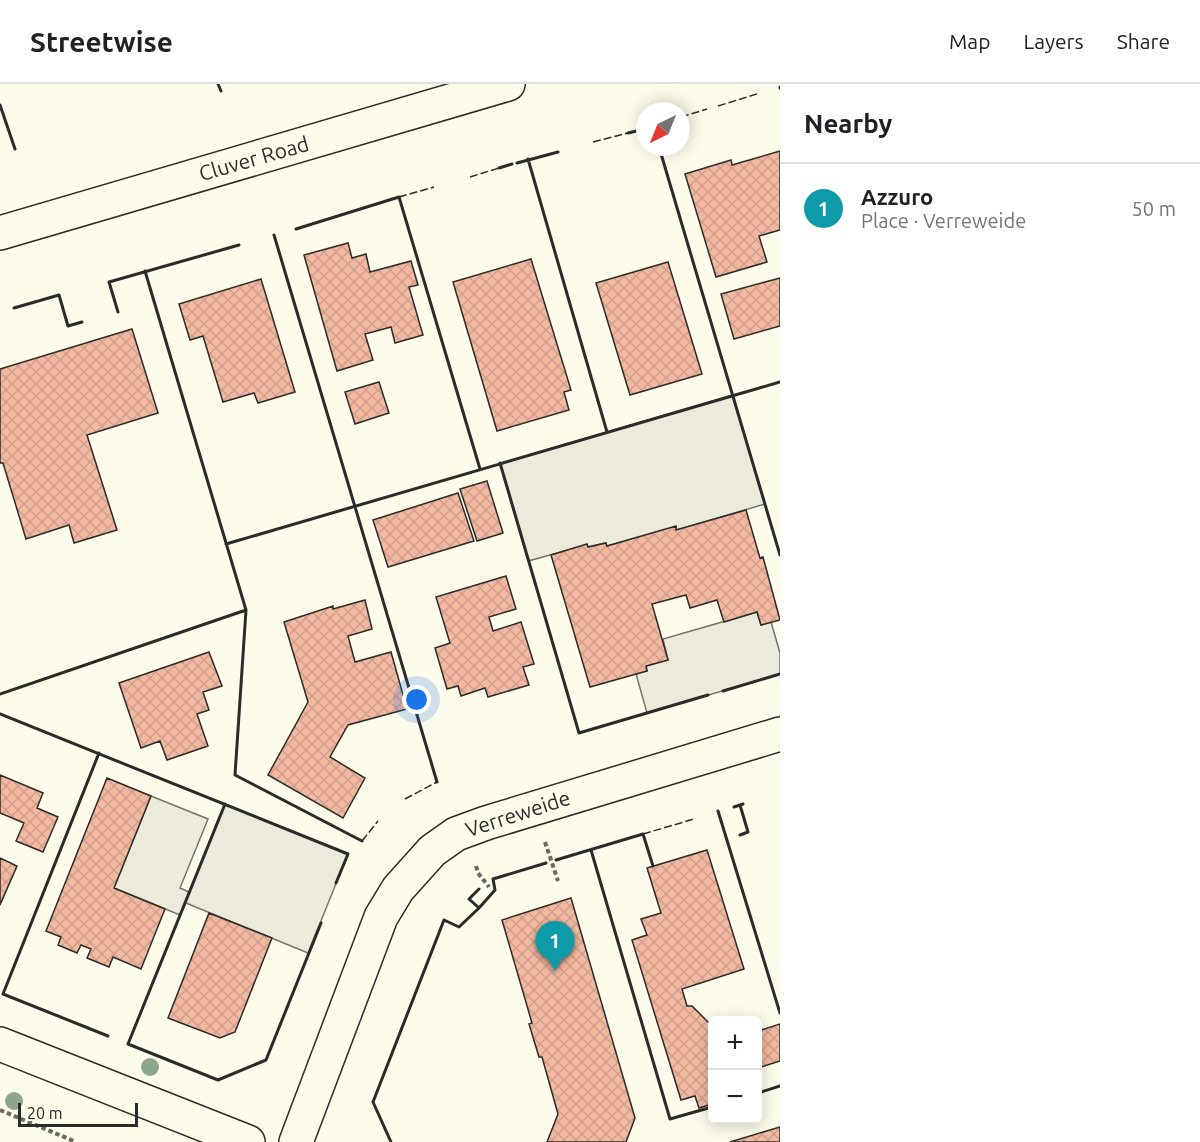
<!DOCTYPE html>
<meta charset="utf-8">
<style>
body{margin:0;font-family:Ubuntu,sans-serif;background:#f2f2f2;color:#202124}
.controls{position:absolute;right:18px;bottom:18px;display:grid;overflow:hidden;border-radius:9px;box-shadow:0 3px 15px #0003}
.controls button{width:54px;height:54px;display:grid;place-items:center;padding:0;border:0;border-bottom:2px solid #e0e0e0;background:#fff;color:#202124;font:30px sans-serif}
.compass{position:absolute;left:636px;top:18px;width:54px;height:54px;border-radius:50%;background:#fff;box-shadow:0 3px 15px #0003;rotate:223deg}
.scale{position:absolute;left:18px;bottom:15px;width:120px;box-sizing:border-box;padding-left:6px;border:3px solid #2b2b2b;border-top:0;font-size:16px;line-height:21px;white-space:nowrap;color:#2b2b2b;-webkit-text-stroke:4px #fdfbea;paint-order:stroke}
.you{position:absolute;left:417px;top:616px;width:21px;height:21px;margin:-15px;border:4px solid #fff;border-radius:50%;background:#1a73e8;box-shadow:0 0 0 9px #1a73e833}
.badge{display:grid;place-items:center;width:39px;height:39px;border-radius:50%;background:#7c3aed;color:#fff;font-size:20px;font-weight:700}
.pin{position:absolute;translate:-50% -50px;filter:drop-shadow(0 2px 3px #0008)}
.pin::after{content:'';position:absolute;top:32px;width:21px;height:18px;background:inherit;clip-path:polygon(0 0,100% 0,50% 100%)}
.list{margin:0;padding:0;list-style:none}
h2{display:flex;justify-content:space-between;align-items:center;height:78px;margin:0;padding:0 24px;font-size:26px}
h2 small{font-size:20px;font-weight:400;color:#757577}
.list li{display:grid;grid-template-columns:39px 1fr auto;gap:18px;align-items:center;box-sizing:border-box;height:90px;padding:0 24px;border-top:2px solid #e0e0e0}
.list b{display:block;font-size:22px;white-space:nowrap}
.list p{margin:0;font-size:20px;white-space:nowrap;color:#757577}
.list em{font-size:20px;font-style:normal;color:#757577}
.map{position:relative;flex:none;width:780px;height:1058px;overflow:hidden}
header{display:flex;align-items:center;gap:36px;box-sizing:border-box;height:84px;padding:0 30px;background:#fff;border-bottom:2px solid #e0e0e0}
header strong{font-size:28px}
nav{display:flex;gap:33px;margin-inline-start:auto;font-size:21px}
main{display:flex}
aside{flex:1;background:#fff}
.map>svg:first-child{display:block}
</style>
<header>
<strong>Streetwise</strong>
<nav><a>Map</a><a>Layers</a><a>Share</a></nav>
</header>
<main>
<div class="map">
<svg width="780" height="1058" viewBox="0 0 780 1058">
<defs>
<pattern id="building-cross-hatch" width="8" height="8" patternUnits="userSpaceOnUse" patternTransform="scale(1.5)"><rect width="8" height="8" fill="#f2b8a0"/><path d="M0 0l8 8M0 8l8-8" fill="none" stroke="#d09e8a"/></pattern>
</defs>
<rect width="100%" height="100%" fill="#fdfbea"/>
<!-- parking -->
<path fill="#eceadb" stroke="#74746e" stroke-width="1.5" d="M 733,311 L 765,420 L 677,446 L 676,443 L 607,462 L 605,459 L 588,463 L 587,461 L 528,477 L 500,379 Z
M 757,528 L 761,541 L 771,538 L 780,569 L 780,590 L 647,629 L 636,590 L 647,587 L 646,582 L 668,576 L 663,555 Z
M 151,712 L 208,735 L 180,804 L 189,808 L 225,720 L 348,770 L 308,869 L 186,819 L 180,831 L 114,804 Z"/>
<!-- building -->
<path fill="url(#building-cross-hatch)" stroke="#2b2b2b" stroke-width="1.5" d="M 780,67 L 780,146 L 759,152 L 767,178 L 716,193 L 685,90 L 731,76 L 732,81 Z
M 348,159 L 352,174 L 366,170 L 370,188 L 411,177 L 418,201 L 409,203 L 423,251 L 395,259 L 391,243 L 365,250 L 373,276 L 337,287 L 304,171 Z
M 531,175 L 571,306 L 564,308 L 569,326 L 497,347 L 453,198 Z
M 668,178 L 702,290 L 630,311 L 596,199 Z
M 780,194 L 780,242 L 734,255 L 721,210 Z
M 261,195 L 295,308 L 258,319 L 254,309 L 223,318 L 203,252 L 190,256 L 179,220 Z
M 132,245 L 158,329 L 87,351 L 117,446 L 74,459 L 69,441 L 26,455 L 3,379 L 0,379 L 0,285 Z
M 379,298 L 389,329 L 355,340 L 345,308 Z
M 487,397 L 503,449 L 477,457 L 460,405 Z
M 458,409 L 474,457 L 388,483 L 373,436 Z
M 746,426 L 760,474 L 763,473 L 780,536 L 761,541 L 757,528 L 724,538 L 717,516 L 690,524 L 686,511 L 652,520 L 668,576 L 646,582 L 647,587 L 590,603 L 551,471 L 587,460 L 588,463 L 606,459 L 607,462 L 676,442 L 676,446 Z
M 506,492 L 516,525 L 489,533 L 493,547 L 521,538 L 534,580 L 523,583 L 529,601 L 488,613 L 485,604 L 461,612 L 458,602 L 447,605 L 435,564 L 450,559 L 436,513 Z
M 365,516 L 372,545 L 348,552 L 355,578 L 391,568 L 407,625 L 348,641 L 330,673 L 365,694 L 343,734 L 268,691 L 308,618 L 284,538 L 333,522 L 333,525 Z
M 209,568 L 222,602 L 203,608 L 209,626 L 197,630 L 208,662 L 167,676 L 160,657 L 141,664 L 119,599 Z
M 0,691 L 43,709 L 37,724 L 58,733 L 43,768 L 16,757 L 24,739 L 0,729 Z
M 107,694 L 151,712 L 114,804 L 165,825 L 141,885 L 113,873 L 109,883 L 87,874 L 91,865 L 81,861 L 77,869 L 58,861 L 61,853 L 46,847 Z
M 707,766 L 744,885 L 682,905 L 687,922 L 692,922 L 712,942 L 712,1020 L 699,1024 L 695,1012 L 681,1016 L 632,856 L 647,851 L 641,835 L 661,829 L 647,784 Z
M 0,774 L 17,782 L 0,821 Z
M 571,814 L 635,1034 L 626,1058 L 547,1058 L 558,1030 L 542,973 L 539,973 L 529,940 L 532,939 L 502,836 Z
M 209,829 L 272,854 L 235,948 L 220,954 L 168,934 Z
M 780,940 L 780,977 L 758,984 L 758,947 Z
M 780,1043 L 780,1058 L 730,1058 Z"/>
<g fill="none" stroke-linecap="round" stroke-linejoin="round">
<!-- minor casing -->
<g stroke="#2b2b2b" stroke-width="36">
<path id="minor" d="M 0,960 L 248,1058
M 296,1058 L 381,833 L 398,805 L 432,767 L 456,750 L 486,739 L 780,650"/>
</g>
<!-- tertiary casing -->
<g stroke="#2b2b2b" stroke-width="36">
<path id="tertiary" d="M 0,149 L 508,0"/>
</g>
<!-- path -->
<path stroke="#6a6964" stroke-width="4" stroke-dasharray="4.5 3" stroke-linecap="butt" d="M 545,758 L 558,797
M 476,782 L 478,789 L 489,803
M 0,1026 L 76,1058"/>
<!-- minor -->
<use href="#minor" stroke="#fdfbea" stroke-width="33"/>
<!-- tertiary -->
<use href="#tertiary" stroke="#fdfbea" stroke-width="33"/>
<!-- fence -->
<path stroke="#2b2b2b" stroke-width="1.5" stroke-dasharray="8 3" stroke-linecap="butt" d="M 780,3 L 780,2
M 718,22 L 760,9
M 681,33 L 707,25
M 593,58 L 628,49
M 470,93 L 499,84
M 399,113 L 434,103
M 405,715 L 437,698
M 643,750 L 694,735
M 362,757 L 378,737"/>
<!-- wall -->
<path stroke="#2b2b2b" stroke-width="3" d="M 218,0 L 221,7
M 780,3 L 780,4
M 0,21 L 15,65
M 628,49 L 645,45
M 659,63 L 780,471
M 528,75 L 607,348
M 517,79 L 558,68
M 499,84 L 512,80
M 296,145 L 399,113 L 480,385
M 274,151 L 437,698
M 145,187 L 246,526
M 14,224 L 59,211 L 68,242 L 82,238
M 118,228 L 109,198 L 239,161
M 500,379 L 579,649 L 708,611
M 226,460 L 780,298
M 723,607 L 780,590
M 0,610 L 246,526 L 235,691 L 362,757
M 0,630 L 348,770 L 336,799
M 99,669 L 3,910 L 108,952
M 225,720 L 128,960 L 218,996 L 266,976 L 321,839
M 740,721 L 748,748 L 740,751
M 734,723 L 743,720
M 718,727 L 780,929
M 591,766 L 670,1035 L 712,1023
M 556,776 L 643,750 L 653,782
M 479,824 L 495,806 L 493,795 L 546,779
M 758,1009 L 780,1002
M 391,1058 L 373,1018 L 444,836 L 459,843 L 479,824 L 469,815 L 479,805"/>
</g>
<!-- trees -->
<g fill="#8ea78a">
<circle cx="150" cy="983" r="9"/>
<circle cx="14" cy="1017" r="9"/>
</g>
<g text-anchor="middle" stroke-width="4.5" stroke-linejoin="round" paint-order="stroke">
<!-- street labels -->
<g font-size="21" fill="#2b2b2b" stroke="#fdfbea">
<text transform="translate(254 75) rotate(-16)" y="7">Cluver Road</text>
<text transform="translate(518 730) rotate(-18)" y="7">Verreweide</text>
</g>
</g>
</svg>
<div class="controls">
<button>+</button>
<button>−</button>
</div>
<svg class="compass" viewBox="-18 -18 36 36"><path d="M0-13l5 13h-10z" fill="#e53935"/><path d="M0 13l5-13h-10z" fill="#757577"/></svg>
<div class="scale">20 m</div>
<div class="you"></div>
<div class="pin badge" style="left:555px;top:887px;background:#0f9aa8">1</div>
</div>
<aside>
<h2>Nearby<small></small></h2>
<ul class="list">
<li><span class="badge" style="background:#0f9aa8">1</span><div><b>Azzuro</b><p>Place · Verreweide</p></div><em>50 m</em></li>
</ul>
</aside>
</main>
